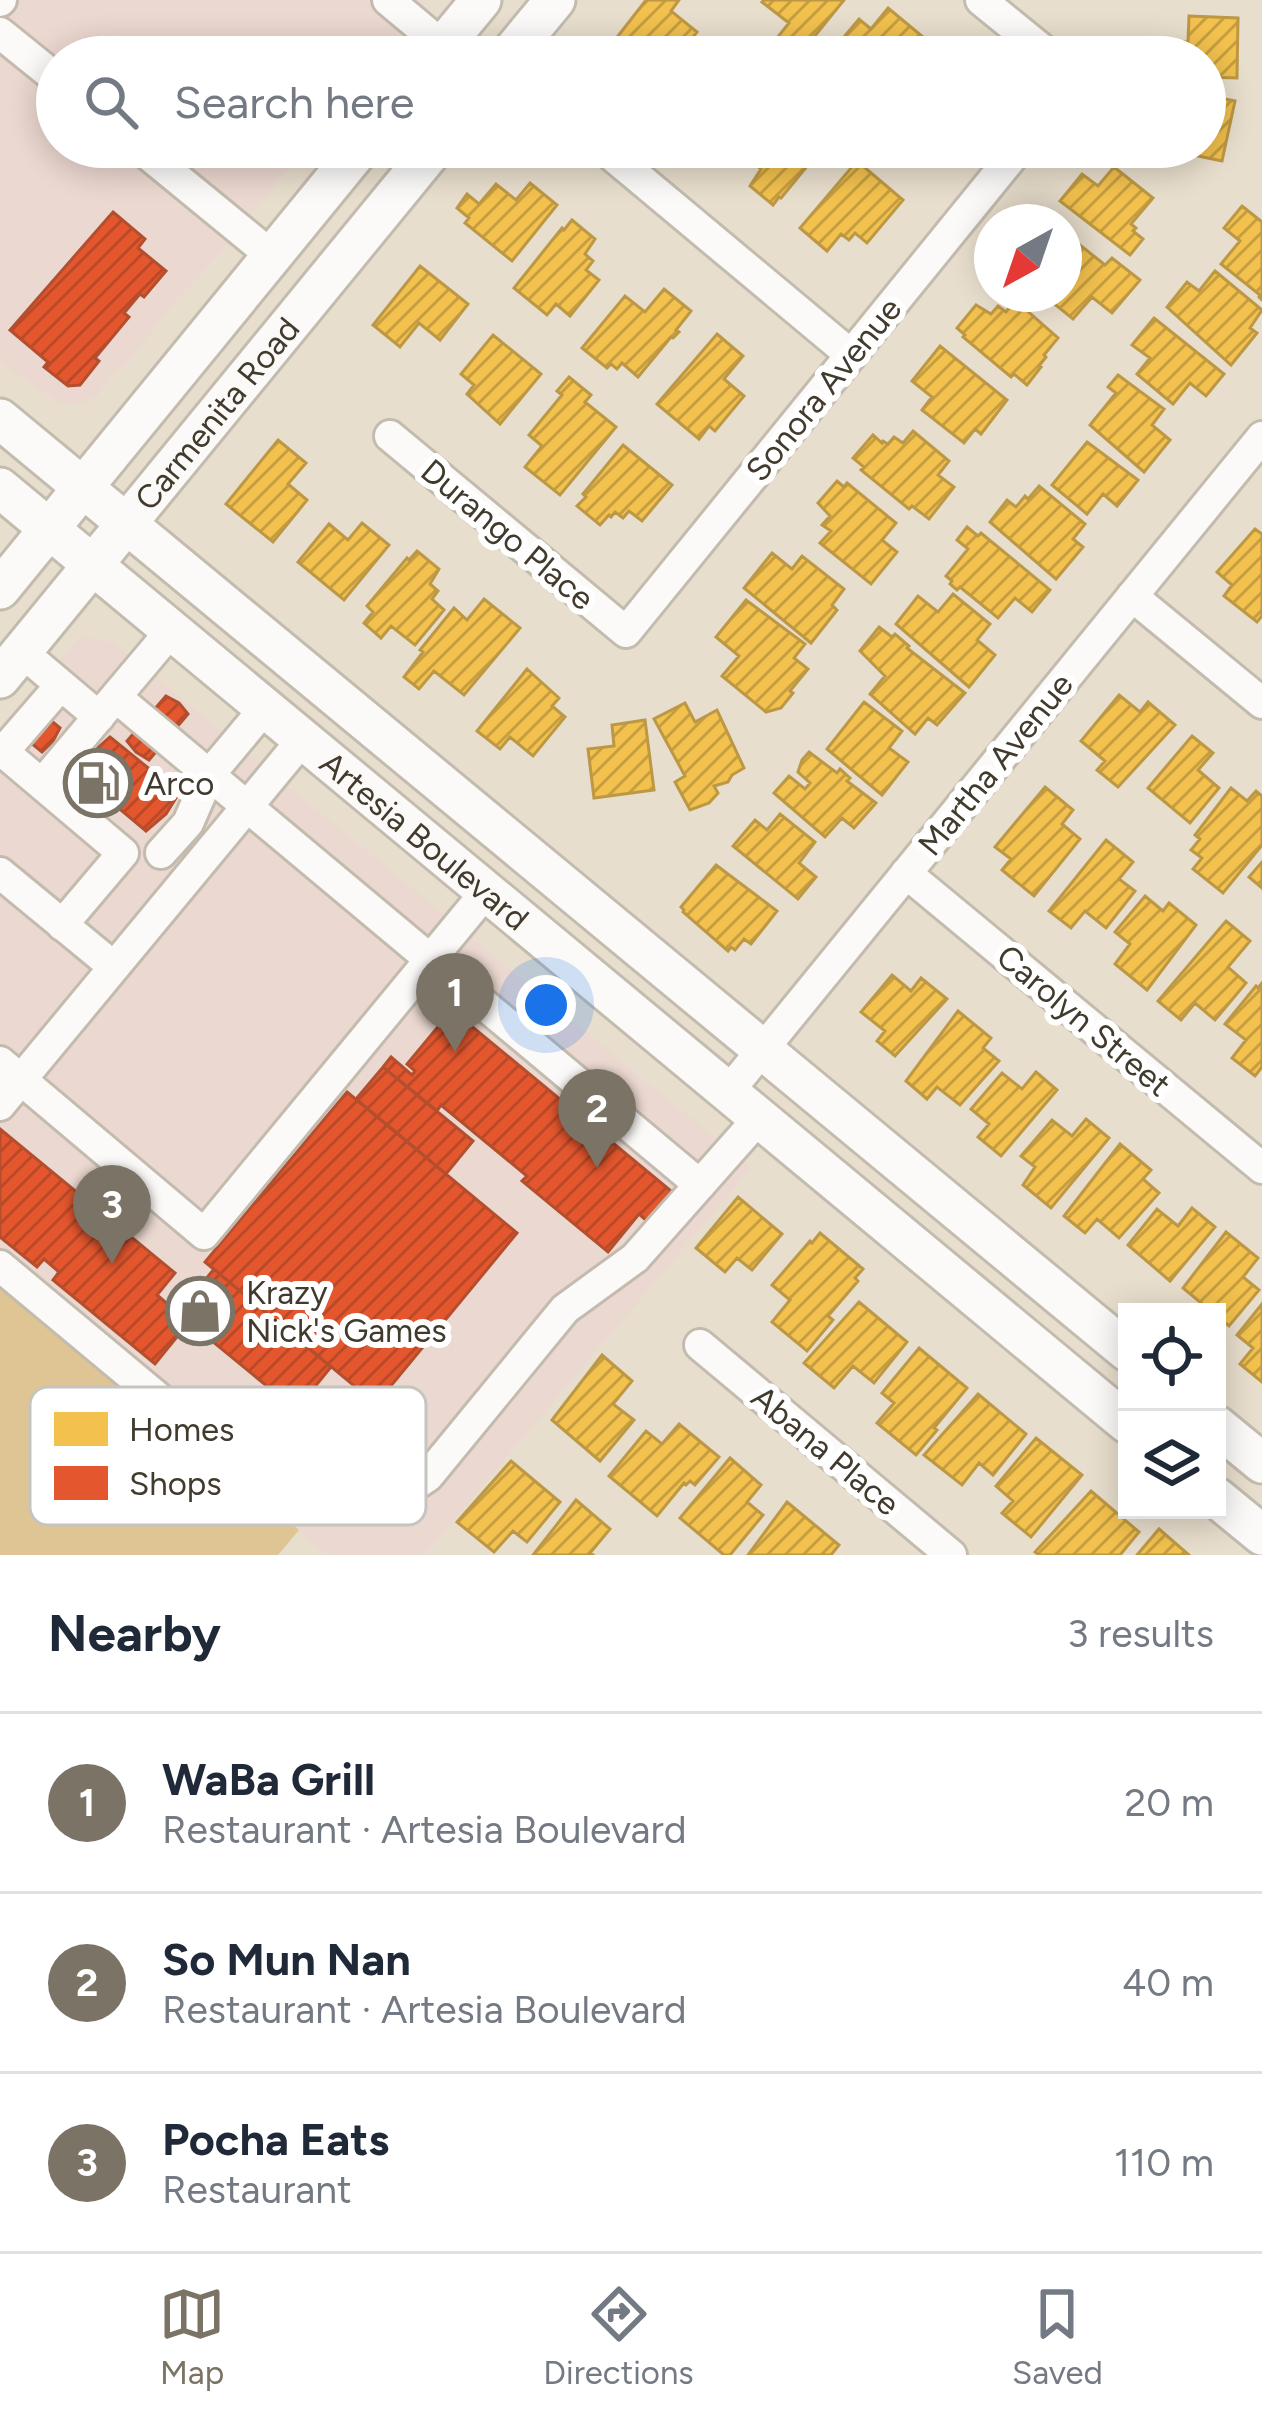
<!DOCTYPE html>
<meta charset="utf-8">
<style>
body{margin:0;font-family:Figtree,sans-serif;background:#f2f2f3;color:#1f2937}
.controls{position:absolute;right:36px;bottom:36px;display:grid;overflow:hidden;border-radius:0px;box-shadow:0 6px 30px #0003}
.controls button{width:108px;height:108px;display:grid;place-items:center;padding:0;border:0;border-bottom:3px solid #e0e1e3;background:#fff;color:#1f2937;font:60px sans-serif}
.compass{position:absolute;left:974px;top:204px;width:108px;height:108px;border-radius:50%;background:#fff;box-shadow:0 6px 30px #0003;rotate:220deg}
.you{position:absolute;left:546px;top:1005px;width:42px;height:42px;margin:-30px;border:9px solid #fff;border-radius:50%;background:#1a73e8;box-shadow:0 0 0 18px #1a73e833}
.badge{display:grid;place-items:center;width:78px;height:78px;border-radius:50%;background:#7b7365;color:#fff;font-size:39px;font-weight:700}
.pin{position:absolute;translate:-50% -99px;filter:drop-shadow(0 3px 6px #0008)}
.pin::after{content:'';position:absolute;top:63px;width:42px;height:36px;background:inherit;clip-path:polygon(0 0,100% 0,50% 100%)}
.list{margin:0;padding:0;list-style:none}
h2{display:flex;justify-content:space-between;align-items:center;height:156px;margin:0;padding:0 48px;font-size:51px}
h2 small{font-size:39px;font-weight:400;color:#747a83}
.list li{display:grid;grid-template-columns:78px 1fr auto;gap:36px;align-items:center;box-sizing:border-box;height:180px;padding:0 48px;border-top:3px solid #e0e1e3}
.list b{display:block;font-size:45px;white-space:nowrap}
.list p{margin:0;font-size:39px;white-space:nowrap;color:#747a83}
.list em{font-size:39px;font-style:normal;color:#747a83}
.icon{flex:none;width:66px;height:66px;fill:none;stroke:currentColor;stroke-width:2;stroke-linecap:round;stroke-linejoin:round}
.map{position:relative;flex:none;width:1262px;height:1555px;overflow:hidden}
.search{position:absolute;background:#fff;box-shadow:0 6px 30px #0003;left:36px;right:36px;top:36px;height:132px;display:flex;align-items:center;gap:30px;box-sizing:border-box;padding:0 42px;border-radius:66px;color:#747a83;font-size:45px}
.sheet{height:696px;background:#fff}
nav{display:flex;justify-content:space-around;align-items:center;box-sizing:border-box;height:168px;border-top:3px solid #e0e1e3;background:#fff;font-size:33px;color:#747a83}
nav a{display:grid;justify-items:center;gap:6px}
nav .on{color:#7b7365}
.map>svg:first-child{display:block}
</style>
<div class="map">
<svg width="1262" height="1555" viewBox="0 0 1262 1555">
<defs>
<pattern id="homes-hatch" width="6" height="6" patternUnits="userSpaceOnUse" patternTransform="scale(3)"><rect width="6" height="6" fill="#f2c14e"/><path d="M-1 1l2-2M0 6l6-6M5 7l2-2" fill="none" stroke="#c69e41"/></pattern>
<pattern id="shops-hatch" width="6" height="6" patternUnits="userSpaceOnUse" patternTransform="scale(3)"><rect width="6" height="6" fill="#e4572e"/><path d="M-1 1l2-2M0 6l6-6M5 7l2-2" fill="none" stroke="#ba4928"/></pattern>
</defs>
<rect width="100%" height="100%" fill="#e8decd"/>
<!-- commercial -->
<path fill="#ebd8d0" d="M 0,0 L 426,0 L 379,57 L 57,57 L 57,147 L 306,147 L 209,266 L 176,300 L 128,362 L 109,377 L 97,396 L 77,405 L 60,403 L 0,362 Z
M 79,637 L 113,642 L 751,1168 L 424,1555 L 328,1555 L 0,1281 L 0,731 Z"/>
<!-- green -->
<path fill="#dec593" d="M 0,1281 L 299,1530 L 278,1555 L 0,1555 Z"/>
<!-- homes -->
<path fill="url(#homes-hatch)" stroke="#bd9844" stroke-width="3" d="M 646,0 L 679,0 L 671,11 L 697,32 L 677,57 L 632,57 L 637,51 L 618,36 Z
M 764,0 L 844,0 L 810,42 L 807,40 L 796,53 L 777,38 L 789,23 L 762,2 Z
M 888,8 L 923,37 L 907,57 L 827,57 L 859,19 L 871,29 Z
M 1189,16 L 1238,18 L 1237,78 L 1205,77 L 1205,57 L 1167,57 L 1167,41 L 1188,42 Z
M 1205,95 L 1235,101 L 1222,161 L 1174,151 L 1175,147 L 1205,147 Z
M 748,147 L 820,147 L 821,149 L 781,198 L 779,197 L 773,205 L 750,186 L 761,169 L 754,163 L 759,156 Z
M 857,161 L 903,200 L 867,243 L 855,233 L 849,240 L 841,234 L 827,251 L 800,228 Z
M 1114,167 L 1153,198 L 1131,224 L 1136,228 L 1133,231 L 1143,239 L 1130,255 L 1060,201 L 1082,174 L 1098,186 Z
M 530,183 L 557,205 L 512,261 L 465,223 L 469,218 L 457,208 L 467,194 L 479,204 L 496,184 L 516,200 Z
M 1242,206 L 1262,222 L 1262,300 L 1259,297 L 1260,295 L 1221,264 L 1240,241 L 1224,228 Z
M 572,220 L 595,239 L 585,254 L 593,261 L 586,270 L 599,280 L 570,316 L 556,304 L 547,315 L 514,288 L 562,228 L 564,230 Z
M 1065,233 L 1105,265 L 1112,258 L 1140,280 L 1112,313 L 1092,297 L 1073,319 L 1042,294 L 1064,294 Z
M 420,266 L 468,304 L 440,340 L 419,323 L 400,347 L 373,325 Z
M 1215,271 L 1262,310 L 1250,328 L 1257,333 L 1231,365 L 1167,307 L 1187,282 L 1199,291 Z
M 664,289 L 691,311 L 676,330 L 679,332 L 673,338 L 671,337 L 638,377 L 622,363 L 617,369 L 611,364 L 607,368 L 582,348 L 625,296 L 645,312 Z
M 1015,300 L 1058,338 L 1044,355 L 1046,357 L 1039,366 L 1041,367 L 1027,385 L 1014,374 L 1011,377 L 963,337 L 965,335 L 957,328 L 976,305 L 991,314 L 998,306 L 1006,312 Z
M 1154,318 L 1224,374 L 1206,396 L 1190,383 L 1173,404 L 1137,374 L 1150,358 L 1132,345 Z
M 717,334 L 743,356 L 724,379 L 744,396 L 715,431 L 709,426 L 699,439 L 657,404 Z
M 493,335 L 541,374 L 500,424 L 467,394 L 474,385 L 461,374 Z
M 940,346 L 1007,400 L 981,434 L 975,429 L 964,443 L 922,410 L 932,397 L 912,381 Z
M 1118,375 L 1164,409 L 1152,425 L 1170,440 L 1144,472 L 1090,425 L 1116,393 L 1108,387 Z
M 569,377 L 591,395 L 585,402 L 616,427 L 560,495 L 525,467 L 542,446 L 529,435 L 562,395 L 557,391 Z
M 913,431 L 949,461 L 938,475 L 954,487 L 929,519 L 912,506 L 909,509 L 861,470 L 864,467 L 853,458 L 873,435 L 882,443 L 883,441 L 888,444 L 894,437 L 903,443 Z
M 278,440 L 306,463 L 288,484 L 307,500 L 273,542 L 226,504 Z
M 1087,442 L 1138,480 L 1117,506 L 1103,494 L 1087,514 L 1052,485 Z
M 623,445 L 672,485 L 642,521 L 629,511 L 623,518 L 615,512 L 611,517 L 609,515 L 600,525 L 577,506 L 586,497 L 583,494 Z
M 837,481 L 844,487 L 847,483 L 896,523 L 882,540 L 897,552 L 871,584 L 820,543 L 831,531 L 822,525 L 830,516 L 818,503 Z
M 1039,486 L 1085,524 L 1073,539 L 1083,547 L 1056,579 L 990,522 L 1007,500 L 1016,507 L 1025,496 L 1028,499 Z
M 362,523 L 389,545 L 344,600 L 298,562 L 329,524 L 348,540 Z
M 967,527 L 978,536 L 981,533 L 1050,590 L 1032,612 L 1015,598 L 998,618 L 960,587 L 957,590 L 950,584 L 952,581 L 946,576 L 968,549 L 957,540 Z
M 1255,529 L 1262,534 L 1262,616 L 1257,622 L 1224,596 L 1232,585 L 1217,572 Z
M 417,551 L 439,569 L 430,584 L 438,591 L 432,599 L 444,610 L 415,645 L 391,626 L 381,638 L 364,623 L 373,612 L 367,606 L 407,558 L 409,560 Z
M 772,553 L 792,569 L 802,556 L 844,589 L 832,605 L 837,610 L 811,643 L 744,588 Z
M 953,594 L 990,624 L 977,640 L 995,655 L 969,687 L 896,624 L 918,596 L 938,612 Z
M 484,599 L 520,628 L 464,695 L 434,671 L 419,689 L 404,677 L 423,652 L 420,650 L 454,608 L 467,620 Z
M 746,600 L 805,644 L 794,658 L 808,669 L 790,691 L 793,693 L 781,708 L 766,712 L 722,676 L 739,656 L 716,637 Z
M 879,627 L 892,637 L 895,634 L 909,646 L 907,648 L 965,693 L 937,725 L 928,718 L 915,734 L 870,694 L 885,676 L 860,651 Z
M 527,669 L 559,698 L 552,706 L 565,717 L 533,756 L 510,737 L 500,749 L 477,731 Z
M 1119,695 L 1140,712 L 1148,702 L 1175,725 L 1118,787 L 1097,770 L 1105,761 L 1081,741 Z
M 864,702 L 902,731 L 889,748 L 908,762 L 882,795 L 827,749 Z
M 685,703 L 695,722 L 717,710 L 744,768 L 732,775 L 728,782 L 714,786 L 718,793 L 709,803 L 690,810 L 675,782 L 685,776 L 654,719 Z
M 645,720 L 654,790 L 594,798 L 588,749 L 614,746 L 612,725 Z
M 1192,736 L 1213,753 L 1198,770 L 1219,788 L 1190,823 L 1148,788 Z
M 809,752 L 837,773 L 840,769 L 850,778 L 847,781 L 876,803 L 854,828 L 842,818 L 825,837 L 774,793 L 789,776 L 805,789 L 810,783 L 798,772 L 802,760 Z
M 1045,787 L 1073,810 L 1062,824 L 1080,839 L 1034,896 L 1002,870 L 1011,859 L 995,847 Z
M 1231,788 L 1247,801 L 1256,791 L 1262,796 L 1262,845 L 1223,893 L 1193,869 L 1202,858 L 1191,850 L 1200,839 L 1195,835 Z
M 780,814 L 815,842 L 799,863 L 816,877 L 798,899 L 733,846 L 755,820 L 767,830 Z
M 1106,840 L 1133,862 L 1119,879 L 1135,891 L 1106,928 L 1085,911 L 1071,928 L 1049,911 Z
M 1262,862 L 1262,888 L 1249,877 Z
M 716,865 L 777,911 L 751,944 L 744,939 L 735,950 L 731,947 L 728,951 L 683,912 L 684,910 L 681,907 Z
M 1145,896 L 1163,911 L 1169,903 L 1196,925 L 1147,990 L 1115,964 L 1130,944 L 1115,932 Z
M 1226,921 L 1250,941 L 1228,967 L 1246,983 L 1215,1020 L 1195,1003 L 1181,1020 L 1158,1001 Z
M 892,975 L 911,991 L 921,978 L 947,999 L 895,1056 L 877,1041 L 885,1031 L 861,1012 Z
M 1262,983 L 1262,1067 L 1255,1076 L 1232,1058 L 1246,1040 L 1225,1024 L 1256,986 L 1258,988 Z
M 958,1011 L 991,1038 L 983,1048 L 999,1061 L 960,1105 L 937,1087 L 927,1099 L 906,1081 Z
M 1036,1072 L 1057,1090 L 1001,1156 L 978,1137 L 989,1124 L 971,1109 L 1002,1073 L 1022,1089 Z
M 1086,1119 L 1109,1138 L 1051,1208 L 1023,1185 L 1035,1167 L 1021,1156 L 1052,1120 L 1072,1136 Z
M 1120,1144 L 1151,1170 L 1143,1179 L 1159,1193 L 1119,1238 L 1097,1219 L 1085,1233 L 1064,1216 Z
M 738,1197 L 782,1234 L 752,1270 L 737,1258 L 725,1272 L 696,1248 Z
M 1192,1208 L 1215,1227 L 1170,1281 L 1128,1245 L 1157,1209 L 1178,1226 Z
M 1226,1232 L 1258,1258 L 1243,1277 L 1259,1290 L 1229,1326 L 1217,1316 L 1217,1312 L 1212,1312 L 1183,1288 Z
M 820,1233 L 863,1269 L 855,1278 L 858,1281 L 828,1316 L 833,1320 L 807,1351 L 772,1322 L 790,1300 L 772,1285 L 810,1241 L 812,1243 Z
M 859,1302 L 907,1342 L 874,1383 L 853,1366 L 834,1388 L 804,1363 Z
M 1262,1304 L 1262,1382 L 1240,1364 L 1253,1348 L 1237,1335 Z
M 919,1348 L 967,1388 L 934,1428 L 937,1430 L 916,1455 L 877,1423 L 894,1403 L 882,1393 Z
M 602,1355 L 632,1381 L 613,1404 L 634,1420 L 600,1461 L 552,1420 Z
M 978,1394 L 1026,1434 L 993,1475 L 979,1463 L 962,1485 L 924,1455 Z
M 679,1424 L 719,1457 L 695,1485 L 690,1481 L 686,1485 L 684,1483 L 657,1516 L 609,1476 L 646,1431 L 662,1444 Z
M 1036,1438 L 1082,1475 L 1031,1537 L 1002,1513 L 1013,1501 L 996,1486 Z
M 730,1458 L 761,1485 L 747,1502 L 763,1515 L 730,1555 L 724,1555 L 680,1518 Z
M 511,1461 L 560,1502 L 527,1542 L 513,1531 L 494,1552 L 457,1522 Z
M 1091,1491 L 1139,1532 L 1120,1555 L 1039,1555 L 1035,1552 Z
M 576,1500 L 610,1529 L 590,1553 L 593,1555 L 533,1555 Z
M 787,1502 L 839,1545 L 831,1555 L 748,1555 Z
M 1159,1529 L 1189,1555 L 1137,1555 Z"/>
<!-- shops -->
<path fill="url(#shops-hatch)" stroke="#b34e2e" stroke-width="3" d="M 113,212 L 145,239 L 138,248 L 166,271 L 144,297 L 140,294 L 124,313 L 129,317 L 95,358 L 99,361 L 80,385 L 68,386 L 44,367 L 48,362 L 10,330 Z
M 166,696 L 179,703 L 188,714 L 149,760 L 136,752 L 127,741 Z
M 38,710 L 60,728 L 53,741 L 42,752 L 19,733 Z
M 110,737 L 179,793 L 166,814 L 146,831 L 79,775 L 91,754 Z
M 452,1010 L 671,1191 L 647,1221 L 639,1214 L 608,1252 L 522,1181 L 527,1176 L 441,1105 L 437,1111 L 383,1067 L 391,1057 L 412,1075 L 415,1071 L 407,1064 Z
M 383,1067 L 473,1141 L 446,1174 L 356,1099 Z
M 347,1092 L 517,1233 L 376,1404 L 205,1262 Z
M 0,1129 L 175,1273 L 157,1295 L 178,1313 L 214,1269 L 331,1367 L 296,1410 L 189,1322 L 155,1364 L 53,1280 L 59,1272 L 44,1259 L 37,1267 L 0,1237 Z"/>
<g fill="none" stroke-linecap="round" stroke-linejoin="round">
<!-- minor casing -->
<g stroke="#c3bcae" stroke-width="36">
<path id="minor" d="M 388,0 L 443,46 L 480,57
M 981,0 L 1051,57
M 0,1 L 1,0
M 0,33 L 57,79
M 139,147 L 272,256
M 602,147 L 851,355
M 390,436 L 626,632 L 1020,147
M 1132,596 L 1262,703
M 22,652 L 99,717
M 116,697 L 700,1185
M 0,749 L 123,853 L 62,925
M 3,752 L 61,685
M 42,784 L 171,631
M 161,853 L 188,823 L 209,775 L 265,708
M 0,873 L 114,967
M 906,873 L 1262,1168
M 0,1062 L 204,1234 L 486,892
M 728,1092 L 1262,437
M 0,1105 L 303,739
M 0,1266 L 283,1502 C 338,1512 382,1509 428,1476 L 565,1309 L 635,1258 L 759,1118
M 700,1345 L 951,1555"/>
</g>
<!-- major casing -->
<g stroke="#c3bcae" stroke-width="45">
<g id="major">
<path d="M 434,57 L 481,0"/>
<path d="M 508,57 L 555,0"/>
<path d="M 0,419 L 1127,1351"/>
<path id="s1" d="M 0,488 L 1127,1423"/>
<path d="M 0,589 L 361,147"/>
<path id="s2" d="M 0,678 L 435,147"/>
<path d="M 1217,1426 L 1262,1463"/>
<path d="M 1217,1498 L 1262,1535"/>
</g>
</g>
<!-- minor -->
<use href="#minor" stroke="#fcfaf8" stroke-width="30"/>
<!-- major -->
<use href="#major" stroke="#fcfaf8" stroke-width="39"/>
</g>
<!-- icons -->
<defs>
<g id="fuel-ring" transform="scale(3.45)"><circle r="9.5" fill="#fff" stroke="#7b7365" stroke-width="1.5"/><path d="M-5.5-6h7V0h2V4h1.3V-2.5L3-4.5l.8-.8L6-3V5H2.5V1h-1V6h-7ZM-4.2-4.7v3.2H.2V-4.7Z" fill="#7b7365"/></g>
<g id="shop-ring" transform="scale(3.45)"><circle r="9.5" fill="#fff" stroke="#7b7365" stroke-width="1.5"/><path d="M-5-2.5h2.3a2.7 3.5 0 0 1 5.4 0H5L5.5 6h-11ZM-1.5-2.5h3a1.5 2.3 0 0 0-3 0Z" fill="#7b7365"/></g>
</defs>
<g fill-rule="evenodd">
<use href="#fuel-ring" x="98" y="783"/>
<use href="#shop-ring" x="200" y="1311"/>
</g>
<g text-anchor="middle" stroke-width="12" stroke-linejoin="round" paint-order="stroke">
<!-- street labels -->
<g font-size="33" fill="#413a2d" stroke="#fff">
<text transform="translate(823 389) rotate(-51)" y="12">Sonora Avenue</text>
<text dy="12" stroke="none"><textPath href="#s2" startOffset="342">Carmenita Road</textPath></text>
<text transform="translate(508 534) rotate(40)" y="12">Durango Place</text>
<text transform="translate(995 764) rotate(-51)" y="12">Martha Avenue</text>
<text dy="12" stroke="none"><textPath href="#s1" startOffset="552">Artesia Boulevard</textPath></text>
<text transform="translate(1084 1020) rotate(40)" y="12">Carolyn Street</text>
<text transform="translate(826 1450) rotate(40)" y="12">Abana Place</text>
</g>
<!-- poi labels -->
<g font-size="33" fill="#413a2d" stroke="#fff" text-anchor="start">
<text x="144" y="795">Arco</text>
<text x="246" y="1304">Krazy<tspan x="246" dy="38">Nick's Games</tspan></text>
</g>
</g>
<!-- legend -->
<rect x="30" y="1387" width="396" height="138" rx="18" fill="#fff" stroke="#c6c4c0" stroke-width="3"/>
<rect x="54" y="1412" width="54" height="34" fill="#f2c14e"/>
<rect x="54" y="1466" width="54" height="34" fill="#e4572e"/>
<g font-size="33" fill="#413a2d">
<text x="129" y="1441">Homes</text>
<text x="129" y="1495">Shops</text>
</g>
</svg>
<div class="controls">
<button><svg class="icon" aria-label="locate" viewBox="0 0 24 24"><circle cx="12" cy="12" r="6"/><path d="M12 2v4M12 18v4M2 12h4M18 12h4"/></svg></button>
<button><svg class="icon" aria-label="layers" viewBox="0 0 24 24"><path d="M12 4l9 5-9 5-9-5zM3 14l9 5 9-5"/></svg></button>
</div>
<svg class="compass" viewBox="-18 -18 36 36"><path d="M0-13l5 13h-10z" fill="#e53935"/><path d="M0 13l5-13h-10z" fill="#747a83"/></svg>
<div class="you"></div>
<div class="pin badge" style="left:455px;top:1052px">1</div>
<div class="pin badge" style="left:597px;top:1168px">2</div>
<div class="pin badge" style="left:112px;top:1264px">3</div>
<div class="search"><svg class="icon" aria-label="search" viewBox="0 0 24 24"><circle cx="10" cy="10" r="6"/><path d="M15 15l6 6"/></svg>Search here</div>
</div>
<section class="sheet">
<h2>Nearby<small>3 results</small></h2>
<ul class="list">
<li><span class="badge">1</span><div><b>WaBa Grill</b><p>Restaurant · Artesia Boulevard</p></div><em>20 m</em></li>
<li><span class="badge">2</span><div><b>So Mun Nan</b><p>Restaurant · Artesia Boulevard</p></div><em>40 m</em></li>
<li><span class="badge">3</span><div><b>Pocha Eats</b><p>Restaurant</p></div><em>110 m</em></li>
</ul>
</section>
<nav>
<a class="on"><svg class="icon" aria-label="map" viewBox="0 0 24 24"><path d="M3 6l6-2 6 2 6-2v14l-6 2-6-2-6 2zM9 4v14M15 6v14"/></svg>Map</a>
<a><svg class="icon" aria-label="directions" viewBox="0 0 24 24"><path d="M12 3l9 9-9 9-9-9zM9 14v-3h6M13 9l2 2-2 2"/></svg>Directions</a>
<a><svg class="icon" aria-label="saved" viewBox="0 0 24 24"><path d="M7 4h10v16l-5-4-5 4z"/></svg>Saved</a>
</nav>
